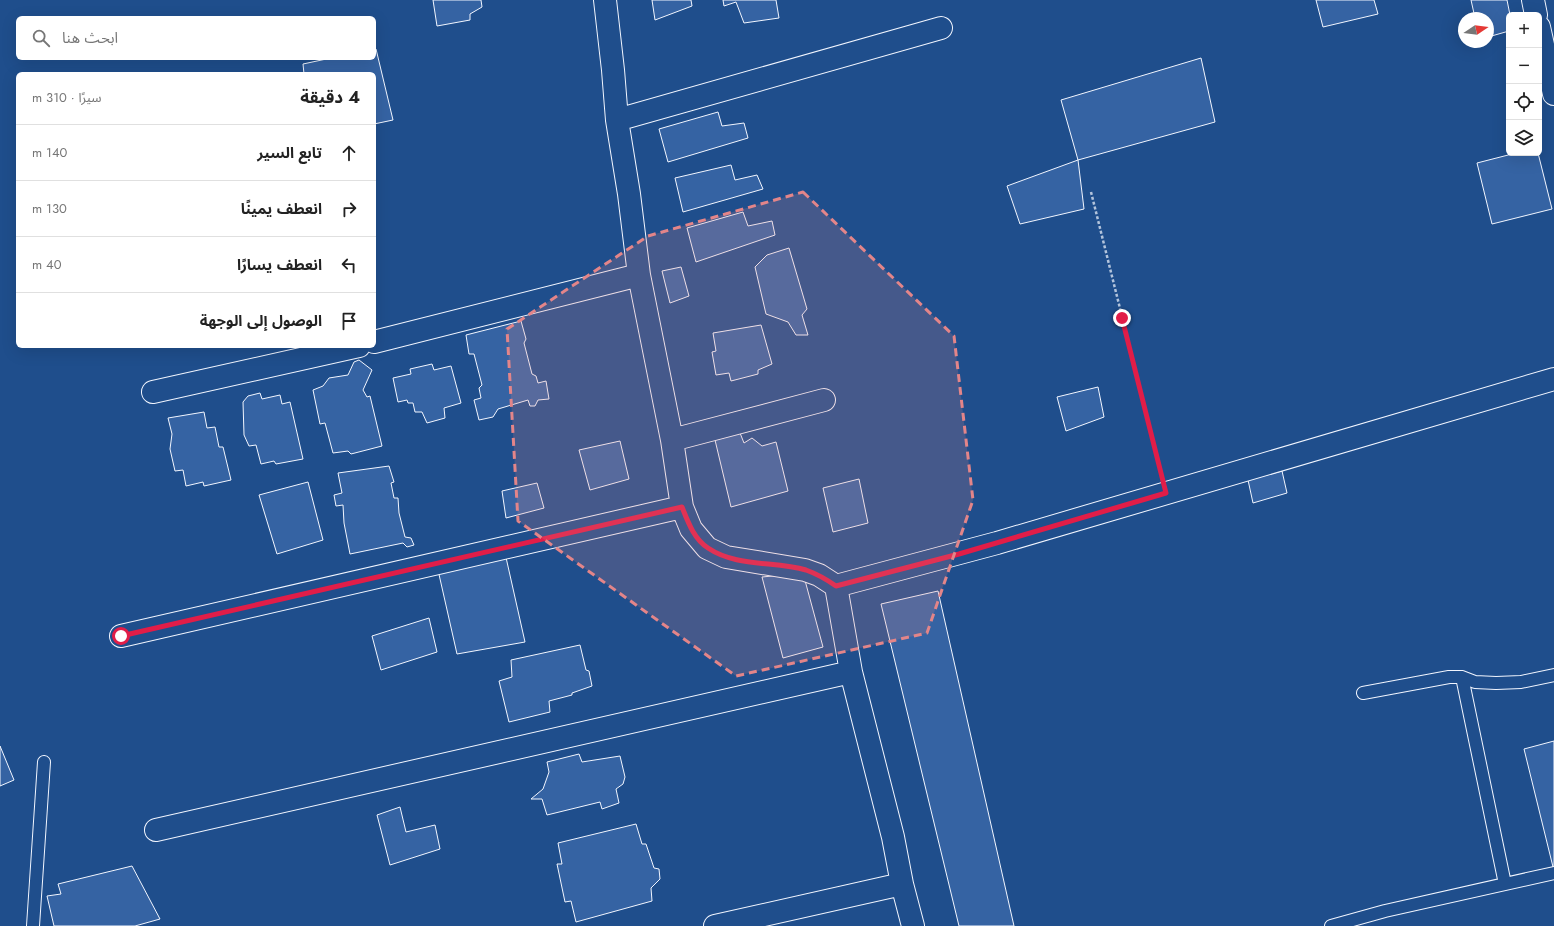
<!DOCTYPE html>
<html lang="ar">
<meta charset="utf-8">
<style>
body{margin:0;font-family:Jost,"Noto Sans Arabic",sans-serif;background:#f2f2f2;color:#222;direction:rtl}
.controls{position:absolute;right:12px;top:12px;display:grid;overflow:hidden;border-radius:6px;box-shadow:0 4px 16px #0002}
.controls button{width:36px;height:36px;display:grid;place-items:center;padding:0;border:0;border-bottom:1px solid #e0e0e0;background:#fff;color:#222;font:20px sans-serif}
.compass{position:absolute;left:1458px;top:12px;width:36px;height:36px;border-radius:50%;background:#fff;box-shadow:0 4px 16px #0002;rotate:77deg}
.stop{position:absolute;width:12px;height:12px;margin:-9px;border:3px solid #e11d48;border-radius:50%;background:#fff}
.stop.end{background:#e11d48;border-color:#fff;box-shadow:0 1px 4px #0008}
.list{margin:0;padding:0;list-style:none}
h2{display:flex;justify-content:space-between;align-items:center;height:52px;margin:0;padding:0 16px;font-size:17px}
h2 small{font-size:13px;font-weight:400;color:#767676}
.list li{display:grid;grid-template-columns:26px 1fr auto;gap:12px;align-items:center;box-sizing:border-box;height:56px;padding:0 16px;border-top:1px solid #e0e0e0}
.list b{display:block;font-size:15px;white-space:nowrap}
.list em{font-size:13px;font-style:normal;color:#767676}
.icon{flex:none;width:22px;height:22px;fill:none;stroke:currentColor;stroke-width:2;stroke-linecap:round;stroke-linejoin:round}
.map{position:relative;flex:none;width:1554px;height:926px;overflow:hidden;direction:ltr}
.search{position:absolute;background:#fff;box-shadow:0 4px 16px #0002;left:16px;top:16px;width:360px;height:44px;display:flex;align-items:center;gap:10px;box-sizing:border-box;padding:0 14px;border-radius:6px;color:#767676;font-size:15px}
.panel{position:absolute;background:#fff;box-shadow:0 4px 16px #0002;left:16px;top:72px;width:360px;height:276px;border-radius:6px;direction:rtl}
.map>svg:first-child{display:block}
</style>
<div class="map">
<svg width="1554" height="926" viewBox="0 0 1554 926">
<rect width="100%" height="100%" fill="#1f4e8c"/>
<!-- building -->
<path fill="#3563a3" stroke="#f2f6ff" d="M 433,0 L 481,0 L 482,7 L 470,14 L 470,20 L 437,26 Z
M 652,0 L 691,0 L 692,6 L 655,20 Z
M 723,0 L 776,0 L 779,18 L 744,23 L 736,2 L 724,6 Z
M 1316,0 L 1374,0 L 1378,14 L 1323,27 Z
M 1471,0 L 1507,0 L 1510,15 L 1509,15 L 1509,31 L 1488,37 L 1488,18 L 1475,18 Z
M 374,49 L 376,49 L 393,120 L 374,124 L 374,74 L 304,74 L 303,64 L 331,58 L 374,58 Z
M 1201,58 L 1215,122 L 1078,160 L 1061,100 Z
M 718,112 L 722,126 L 744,123 L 748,138 L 668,162 L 659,129 Z
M 1516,153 L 1538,153 L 1552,209 L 1492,224 L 1477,163 Z
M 1078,160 L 1084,209 L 1020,224 L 1007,186 Z
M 731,165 L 735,180 L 757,175 L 763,189 L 683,212 L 675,178 Z
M 743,212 L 748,226 L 772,221 L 775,235 L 696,262 L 687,228 Z
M 789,248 L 807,309 L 802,315 L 808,335 L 796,335 L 788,322 L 766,314 L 755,267 L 767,255 Z
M 681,267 L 689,296 L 670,303 L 662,271 Z
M 521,321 L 526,339 L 524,343 L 532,374 L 536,376 L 538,383 L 546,381 L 549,399 L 538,400 L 535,406 L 530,406 L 528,400 L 498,409 L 493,417 L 479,420 L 474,400 L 481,398 L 479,388 L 482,385 L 474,354 L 469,354 L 466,335 Z
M 761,325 L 772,364 L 758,370 L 758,374 L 731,381 L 729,373 L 716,375 L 712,352 L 716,351 L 713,333 Z
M 359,360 L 372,370 L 363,390 L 367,397 L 370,396 L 382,446 L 351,454 L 348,451 L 333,453 L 325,423 L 320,424 L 313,390 L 323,386 L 329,378 L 348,375 L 354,362 Z
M 432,364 L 434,370 L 451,366 L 461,403 L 444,408 L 445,418 L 427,423 L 422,412 L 415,412 L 413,403 L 408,403 L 407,400 L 398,402 L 393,378 L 411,374 L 410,369 Z
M 1098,387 L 1104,417 L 1066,431 L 1057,397 Z
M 260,393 L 262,399 L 280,395 L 282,404 L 290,402 L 303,459 L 276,464 L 274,461 L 261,464 L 256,445 L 249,446 L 244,435 L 243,402 L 248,396 Z
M 204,412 L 207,428 L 215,427 L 219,447 L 223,447 L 231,480 L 204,486 L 203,482 L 186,486 L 183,470 L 175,471 L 170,449 L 172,434 L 168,418 Z
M 740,433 L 744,443 L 752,438 L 762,446 L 776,442 L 788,491 L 731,507 L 715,440 Z
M 620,441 L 629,479 L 590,490 L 579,450 Z
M 389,466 L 394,482 L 391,483 L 394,498 L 398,498 L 399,513 L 405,537 L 411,538 L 414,545 L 407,547 L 403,543 L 350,554 L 344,523 L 343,505 L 336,506 L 334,495 L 342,493 L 338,473 Z
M 1282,471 L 1287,493 L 1253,503 L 1248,480 Z
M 859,479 L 868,523 L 833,532 L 823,488 Z
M 308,482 L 323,540 L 277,554 L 259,495 Z
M 537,483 L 544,508 L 506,518 L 502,491 Z
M 505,553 L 525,642 L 457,654 L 438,570 Z
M 803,573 L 823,647 L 783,658 L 762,577 Z
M 938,591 L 1014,926 L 959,926 L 881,604 Z
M 429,618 L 437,652 L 381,670 L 372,636 Z
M 580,645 L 586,670 L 589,671 L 592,686 L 572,693 L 572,695 L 549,701 L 550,712 L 509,722 L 499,681 L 512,677 L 511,660 Z
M 1554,741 L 1554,871 L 1524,749 Z
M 0,746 L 14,780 L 0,786 Z
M 579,754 L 582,762 L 620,756 L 625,777 L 623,784 L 616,789 L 619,803 L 602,809 L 600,802 L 547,815 L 542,799 L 531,799 L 543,789 L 549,772 L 547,762 Z
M 400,807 L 406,832 L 435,825 L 440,849 L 390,865 L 377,815 Z
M 636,824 L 642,844 L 646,844 L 654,868 L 659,869 L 660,879 L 651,888 L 652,901 L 576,922 L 571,901 L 565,902 L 557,864 L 562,864 L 558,843 Z
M 132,866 L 160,919 L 135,926 L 54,926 L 47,896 L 61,894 L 58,884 Z"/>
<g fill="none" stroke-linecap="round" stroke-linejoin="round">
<!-- lane casing -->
<g stroke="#f2f6ff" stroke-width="14">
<path id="lane" d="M 1462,677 L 1505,884
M 1363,693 L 1449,677 L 1462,677 L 1475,682 L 1496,683 L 1521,682 L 1554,675
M 33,926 L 44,762
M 1331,926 L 1385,911 L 1554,873"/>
</g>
<!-- street casing -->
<g stroke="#f2f6ff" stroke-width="24">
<path id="street" d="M 605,0 L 613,70 L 617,120 L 629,194 L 639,275 L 672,440 L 682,507 L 691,529 L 707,548 L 726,557 L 805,570 L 819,575 L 836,586 L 997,543 L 1554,379
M 1533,0 L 1536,15
M 1539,27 L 1554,94
M 617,120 L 941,28
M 374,342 L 639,275
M 153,392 L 359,346
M 672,440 L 824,400
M 836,586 L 851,672 L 893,837 L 902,884 L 913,926
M 121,636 L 682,507
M 156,830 L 851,672
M 715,926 L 902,884"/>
</g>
<!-- path -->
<path stroke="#b3c4dc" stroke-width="2.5" stroke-dasharray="3 2" stroke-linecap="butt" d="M 1091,192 L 1160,469"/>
<!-- lane -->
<use href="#lane" stroke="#1f4e8c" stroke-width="12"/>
<!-- street -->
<use href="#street" stroke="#1f4e8c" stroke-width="22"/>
</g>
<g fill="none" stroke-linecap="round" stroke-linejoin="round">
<!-- route -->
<path stroke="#e11d48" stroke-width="5" d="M 121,636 L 682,507 C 688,522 694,539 708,548 C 736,567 774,561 806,570 C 817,574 826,579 836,586 L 959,554 L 1166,493 L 1122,318"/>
</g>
<!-- marked area -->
<path fill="#e38589" fill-opacity="0.2" stroke="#e38589" stroke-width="3" stroke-dasharray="8 5" stroke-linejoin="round" d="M 803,192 L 954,336 L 973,500 L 927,633 L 736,676 L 518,521 L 507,329 L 648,236 Z"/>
</svg>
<div class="controls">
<button>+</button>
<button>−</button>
<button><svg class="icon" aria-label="locate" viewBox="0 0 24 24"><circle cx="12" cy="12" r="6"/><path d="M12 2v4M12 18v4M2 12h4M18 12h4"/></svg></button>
<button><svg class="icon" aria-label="layers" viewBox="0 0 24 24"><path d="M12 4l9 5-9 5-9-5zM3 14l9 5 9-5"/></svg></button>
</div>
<svg class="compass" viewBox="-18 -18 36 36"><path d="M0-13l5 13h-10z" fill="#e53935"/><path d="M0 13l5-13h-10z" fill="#767676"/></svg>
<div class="stop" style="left:121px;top:636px"></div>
<div class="stop end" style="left:1122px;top:318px"></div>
<div class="search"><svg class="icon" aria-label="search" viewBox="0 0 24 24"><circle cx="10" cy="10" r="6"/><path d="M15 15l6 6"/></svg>ابحث هنا</div>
<section class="panel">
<h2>4 دقيقة<small>سيرًا · 310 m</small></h2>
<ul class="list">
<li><svg class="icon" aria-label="ahead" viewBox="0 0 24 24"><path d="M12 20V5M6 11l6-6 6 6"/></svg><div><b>تابع السير</b></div><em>140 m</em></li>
<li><svg class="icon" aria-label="right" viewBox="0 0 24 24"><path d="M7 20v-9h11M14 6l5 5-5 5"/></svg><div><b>انعطف يمينًا</b></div><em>130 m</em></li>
<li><svg class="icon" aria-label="left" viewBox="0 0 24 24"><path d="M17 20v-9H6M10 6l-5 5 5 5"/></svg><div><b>انعطف يسارًا</b></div><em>40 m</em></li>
<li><svg class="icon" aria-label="arrive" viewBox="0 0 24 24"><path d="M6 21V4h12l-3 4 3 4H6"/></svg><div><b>الوصول إلى الوجهة</b></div></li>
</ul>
</section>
</div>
